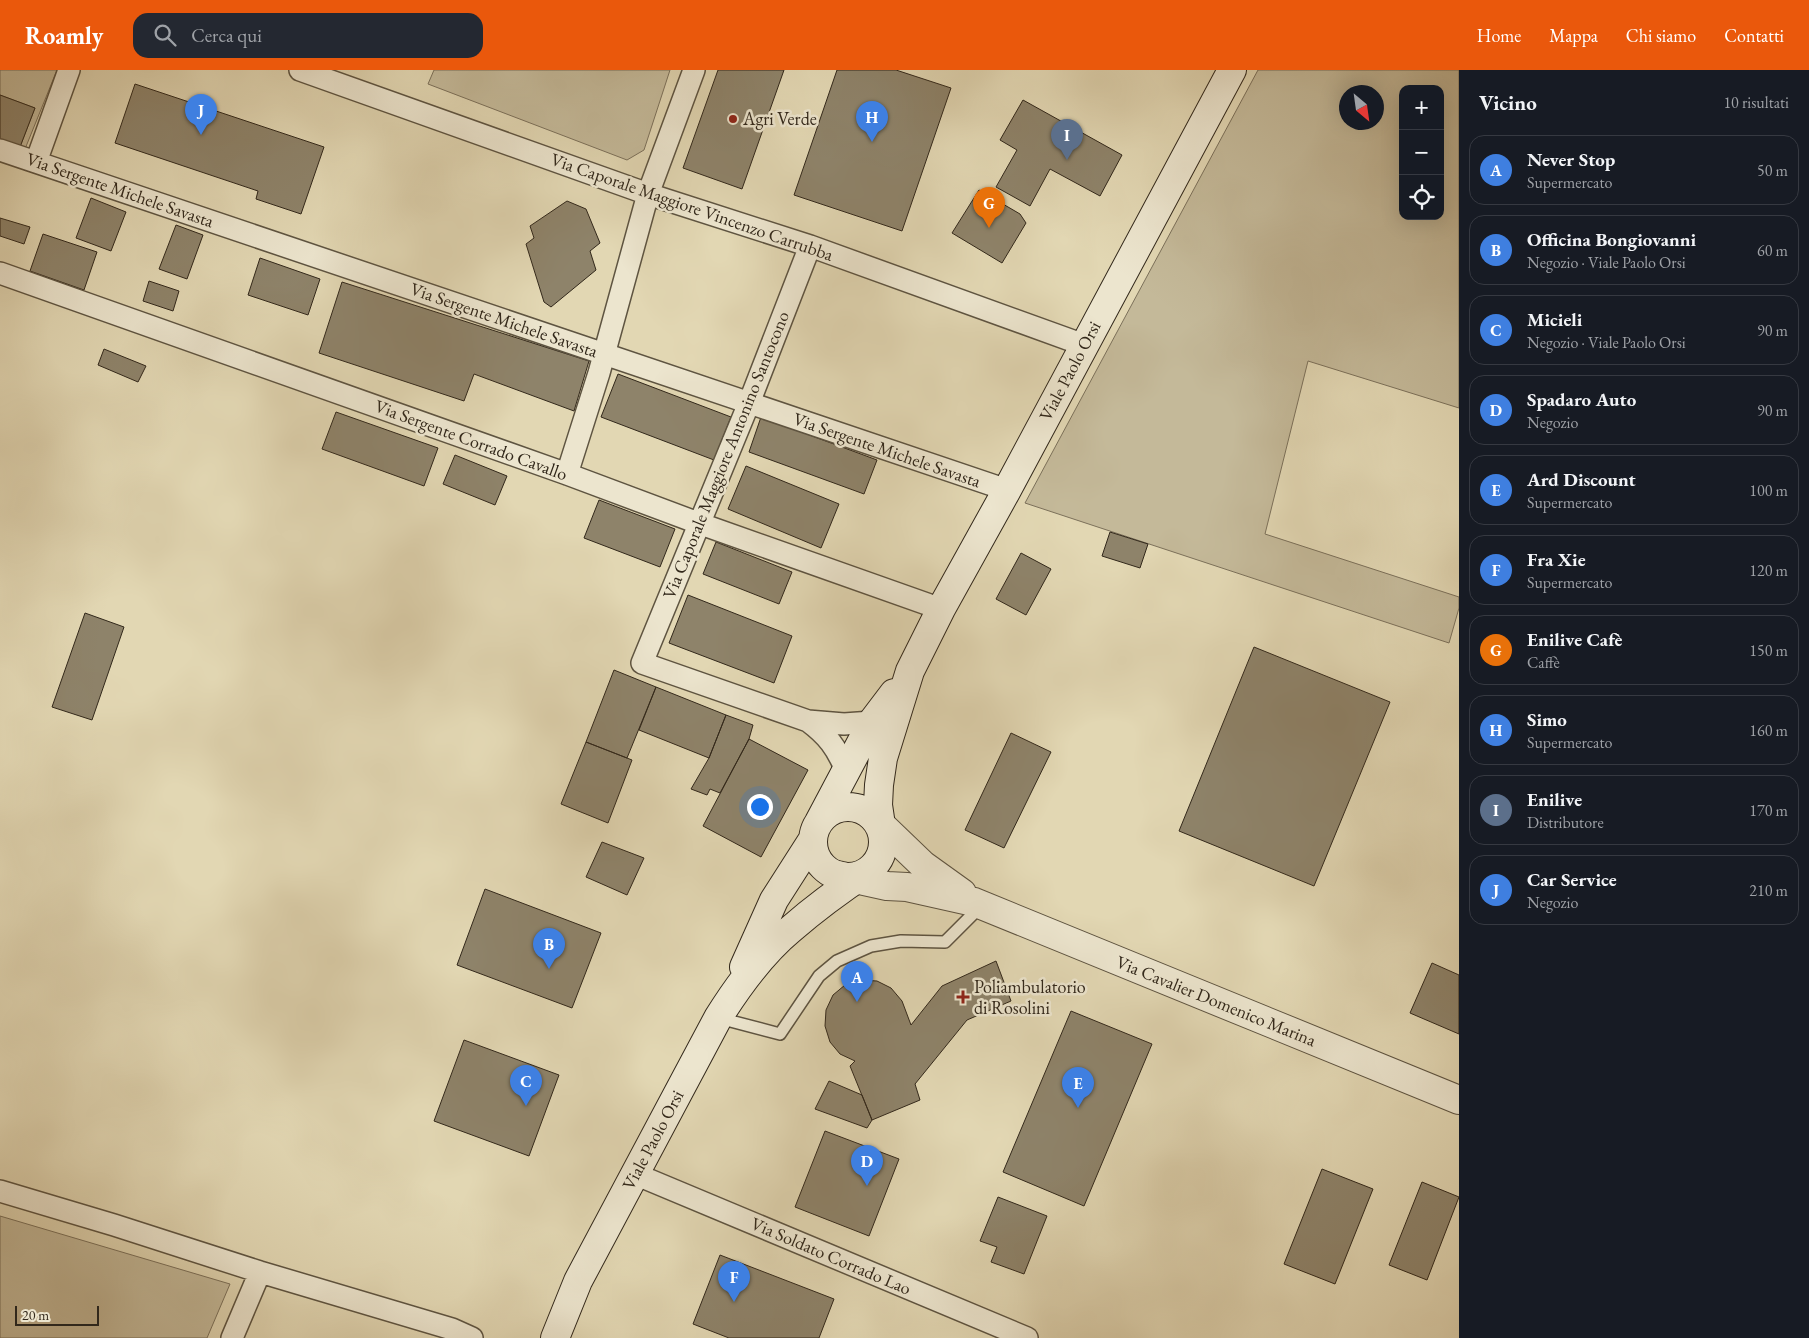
<!DOCTYPE html>
<html lang="it">
<meta charset="utf-8">
<style>
body{margin:0;font-family:"EB Garamond",serif;background:#242831;color:#f1f3f6}
.controls{position:absolute;right:15px;top:15px;display:grid;overflow:hidden;border-radius:10px;box-shadow:0 5px 20px #0002}
.controls button{width:45px;height:45px;display:grid;place-items:center;padding:0;border:0;border-bottom:1px solid #363941;background:#171b24;color:#f1f3f6;font:25px sans-serif}
.compass{position:absolute;left:1339px;top:15px;width:45px;height:45px;border-radius:50%;background:#171b24;box-shadow:0 5px 20px #0002;rotate:151deg}
.scale{position:absolute;left:15px;bottom:12px;width:84px;box-sizing:border-box;padding-left:5px;border:2px solid #32281b;border-top:0;font-size:14px;line-height:18px;white-space:nowrap;color:#32281b;-webkit-text-stroke:4px #ece5ce;paint-order:stroke}
.you{position:absolute;left:759px;top:736px;width:18px;height:18px;margin:-12px;border:4px solid #fff;border-radius:50%;background:#1a73e8;box-shadow:0 0 0 8px #1a73e833}
.badge{display:grid;place-items:center;width:32px;height:32px;border-radius:50%;background:#ea580c;color:#fff;font-size:16px;font-weight:700}
.pin{position:absolute;translate:-50% -41px;filter:drop-shadow(0 1px 2px #0008)}
.pin::after{content:'';position:absolute;top:26px;width:18px;height:15px;background:inherit;clip-path:polygon(0 0,100% 0,50% 100%)}
.list{margin:0;padding:0;list-style:none}
h2{display:flex;justify-content:space-between;align-items:center;height:65px;margin:0;padding:0 20px;font-size:21px}
h2 small{font-size:16px;font-weight:400;color:#9ea1a6}
.list li{display:grid;grid-template-columns:32px 1fr auto;gap:15px;align-items:center;box-sizing:border-box;height:70px;margin:0 10px 10px;padding:0 10px;border:1px solid #363941;border-radius:15px}
.list b{display:block;font-size:19px;white-space:nowrap}
.list p{margin:0;font-size:16px;white-space:nowrap;color:#9ea1a6}
.list em{font-size:16px;font-style:normal;color:#9ea1a6}
.icon{flex:none;width:28px;height:28px;fill:none;stroke:currentColor;stroke-width:2;stroke-linecap:round;stroke-linejoin:round}
.map{position:relative;flex:none;width:1459px;height:1268px;overflow:hidden}
header{display:flex;align-items:center;gap:30px;box-sizing:border-box;height:70px;padding:0 25px;background:#ea580c;color:#fff}
header strong{font-size:24px}
nav{display:flex;gap:28px;margin-inline-start:auto;font-size:18px}
.search{width:350px;height:45px;background:#242831;display:flex;align-items:center;gap:12px;box-sizing:border-box;padding:0 18px;border-radius:15px;color:#9ea1a6;font-size:19px}
main{display:flex}
aside{flex:1;background:#171b24}
.map>svg:first-child{display:block}
</style>
<header>
<strong>Roamly</strong>
<div class="search"><svg class="icon" aria-label="search" viewBox="0 0 24 24"><circle cx="10" cy="10" r="6"/><path d="M15 15l6 6"/></svg>Cerca qui</div>
<nav><a>Home</a><a>Mappa</a><a>Chi siamo</a><a>Contatti</a></nav>
</header>
<main>
<div class="map">
<svg width="1459" height="1268" viewBox="0 0 1459 1268">
<rect width="100%" height="100%" fill="#e2d7b3"/>
<filter id="stains"><feTurbulence type="fractalNoise" baseFrequency=".004" numOctaves="4"/><feColorMatrix values="0 0 0 0 .2 0 0 0 0 .09 0 0 0 0 .02 0 0 0 .5 -.17"/></filter>
<radialGradient id="worn" r=".72"><stop offset=".6" stop-color="#630" stop-opacity="0"/><stop offset="1" stop-color="#630" stop-opacity=".3"/></radialGradient>
<!-- green -->
<path fill="#c4b999" stroke="#7b705a" fill-rule="evenodd" d="M 0,0 L 57,0 L 25,79 L 20,77 L 35,38 L 0,25 Z
M 434,0 L 670,0 L 644,80 L 627,90 L 428,14 Z
M 1258,0 L 1459,0 L 1459,338 L 1308,291 L 1265,464 L 1459,527 L 1459,538 L 1449,573 L 1025,433 ZM 1403,19 L 1440,19 L 1440,146 L 1403,146 ZM 1346,22 L 1376,22 L 1376,52 L 1346,52 Z
M 0,1146 L 230,1214 L 207,1268 L 0,1268 Z"/>
<!-- building -->
<path fill="#8e836a" stroke="#32281b" d="M 718,0 L 784,0 L 742,119 L 683,98 Z
M 837,0 L 896,0 L 951,18 L 902,161 L 794,125 Z
M 135,14 L 324,77 L 301,144 L 256,129 L 258,121 L 115,73 Z
M 0,25 L 35,38 L 20,77 L 0,70 Z
M 1023,30 L 1122,85 L 1100,126 L 1050,99 L 1030,136 L 996,117 L 1017,80 L 1000,70 Z
M 979,120 L 1020,144 L 1026,153 L 1002,193 L 952,163 Z
M 91,128 L 126,142 L 111,181 L 76,168 Z
M 567,131 L 586,139 L 600,173 L 590,181 L 596,200 L 551,237 L 544,232 L 526,174 L 534,168 L 530,156 Z
M 0,148 L 30,157 L 24,174 L 0,166 Z
M 176,155 L 203,165 L 187,209 L 159,199 Z
M 43,164 L 97,182 L 84,220 L 30,201 Z
M 260,188 L 320,209 L 308,245 L 248,225 Z
M 149,211 L 179,221 L 173,241 L 143,231 Z
M 342,212 L 589,291 L 574,341 L 474,304 L 464,331 L 319,283 Z
M 104,279 L 146,296 L 138,312 L 98,295 Z
M 618,304 L 731,347 L 714,390 L 601,347 Z
M 336,342 L 438,378 L 424,416 L 322,379 Z
M 761,347 L 877,390 L 864,424 L 749,382 Z
M 455,385 L 507,406 L 495,435 L 443,414 Z
M 746,396 L 839,434 L 821,478 L 728,439 Z
M 599,430 L 675,459 L 660,497 L 584,468 Z
M 1110,462 L 1148,474 L 1140,498 L 1102,486 Z
M 716,472 L 792,502 L 779,534 L 703,504 Z
M 1021,483 L 1051,499 L 1026,545 L 996,529 Z
M 688,525 L 792,566 L 774,613 L 669,573 Z
M 85,543 L 124,557 L 92,650 L 52,637 Z
M 1254,577 L 1390,632 L 1314,816 L 1179,761 Z
M 614,600 L 656,617 L 627,688 L 586,672 Z
M 656,617 L 726,645 L 709,688 L 639,660 Z
M 726,645 L 753,655 L 749,669 L 720,723 L 710,719 L 707,725 L 691,719 L 709,688 Z
M 1011,663 L 1051,682 L 1004,778 L 965,760 Z
M 749,669 L 808,700 L 761,787 L 703,756 Z
M 586,672 L 632,690 L 608,753 L 561,734 Z
M 602,772 L 644,788 L 627,825 L 586,807 Z
M 485,819 L 601,863 L 572,938 L 457,895 Z
M 996,891 L 1011,931 L 967,950 L 915,1014 L 920,1030 L 872,1050 L 850,996 L 855,991 L 840,984 L 830,972 L 825,956 L 826,940 L 833,925 L 845,915 L 861,910 L 877,911 L 891,918 L 902,931 L 911,955 L 942,916 Z
M 1432,893 L 1459,905 L 1459,964 L 1410,943 Z
M 1071,941 L 1152,974 L 1084,1136 L 1003,1102 Z
M 464,970 L 559,1005 L 529,1086 L 434,1051 Z
M 829,1011 L 862,1025 L 872,1050 L 867,1058 L 815,1039 Z
M 825,1061 L 899,1089 L 869,1166 L 795,1137 Z
M 1322,1099 L 1373,1119 L 1335,1214 L 1284,1194 Z
M 1422,1112 L 1459,1127 L 1427,1210 L 1389,1195 Z
M 998,1127 L 1047,1146 L 1024,1204 L 991,1192 L 997,1177 L 980,1171 Z
M 720,1185 L 834,1229 L 819,1268 L 729,1268 L 693,1254 Z"/>
<g fill="none" stroke-linecap="round" stroke-linejoin="round">
<!-- service casing -->
<g stroke="#5e5441" stroke-width="14">
<path id="service" d="M 719,948 L 780,964 L 819,906 L 837,891 L 871,876 L 901,871 L 945,872 L 981,836"/>
</g>
<!-- minor casing -->
<g stroke="#5e5441" stroke-width="24">
<path id="minor" d="M 300,0 L 648,124 L 810,176 L 1084,275
M 0,80 L 1007,420
M 36,92 L 69,0
M 810,176 L 749,333 L 642,593 L 808,651 L 844,654 L 872,652
M 0,203 L 567,404 L 698,453 L 941,539
M 567,404 L 599,303 L 648,124 L 694,0
M 808,651 C 828,666 836,677 846,700
M 635,1104 L 1027,1268
M 0,1121 L 114,1155 L 260,1202 L 452,1259 L 472,1268
M 232,1268 L 260,1202"/>
</g>
<!-- tertiary casing -->
<g stroke="#5e5441" stroke-width="30">
<path id="tertiary" d="M 872,746 L 923,795 L 962,823
M 837,805 L 887,816 L 907,817 L 974,832 L 1459,1030"/>
</g>
<!-- secondary casing -->
<g stroke="#32281b" stroke-width="30">
<path id="secondary" d="M813 772a35 35 0 1 1 70 0a35 35 0 1 1-70 0Z
M 819,752 L 872,652 L 894,623
M 882,762 L 878,735 L 879,715 L 883,688 L 910,601 L 941,539 L 1007,420 L 1232,0
M 744,897 L 774,830 L 813,769
M 555,1268 L 578,1211 L 718,948 C 738,916 762,883 791,859 C 815,838 841,819 868,801"/>
</g>
<!-- service -->
<use href="#service" stroke="#ece5ce" stroke-width="11"/>
<!-- minor -->
<use href="#minor" stroke="#ece5ce" stroke-width="21"/>
<!-- tertiary -->
<use href="#tertiary" stroke="#ece5ce" stroke-width="28"/>
<!-- secondary -->
<use href="#secondary" stroke="#ece5ce" stroke-width="28"/>
</g>
<!-- markers -->
<g fill="#8f2418" stroke="#ece5ce" stroke-width="2">
<circle cx="733" cy="49" r="5"/>
<path d="M960.5 919.5h5v5h5v5h-5v5h-5v-5h-5v-5h5z"/>
</g>
<g text-anchor="middle" stroke-width="5" stroke-linejoin="round" paint-order="stroke">
<!-- poi labels -->
<g font-size="18" fill="#32281b" stroke="#ece5ce" text-anchor="start">
<text x="743" y="55">Agri Verde</text>
<text x="974" y="923">Poliambulatorio<tspan x="974" dy="21">di Rosolini</tspan></text>
</g>
<!-- street labels -->
<g font-size="18" fill="#32281b" stroke="#ece5ce">
<text transform="translate(120 120) rotate(19)" y="6">Via Sergente Michele Savasta</text>
<text transform="translate(692 137) rotate(19)" y="6">Via Caporale Maggiore Vincenzo Carrubba</text>
<text transform="translate(504 250) rotate(19)" y="6">Via Sergente Michele Savasta</text>
<text transform="translate(1070 301) rotate(-62)" y="6">Viale Paolo Orsi</text>
<text transform="translate(471 370) rotate(20)" y="6">Via Sergente Corrado Cavallo</text>
<text transform="translate(887 380) rotate(19)" y="6">Via Sergente Michele Savasta</text>
<text transform="translate(726 385) rotate(-68)" y="6">Via Caporale Maggiore Antonino Santocono</text>
<text transform="translate(1216 931) rotate(22)" y="6">Via Cavalier Domenico Marina</text>
<text transform="translate(653 1070) rotate(-62)" y="6">Viale Paolo Orsi</text>
<text transform="translate(831 1186) rotate(23)" y="6">Via Soldato Corrado Lao</text>
</g>
</g>
<rect width="100%" height="100%" filter="url(#stains)"/>
<rect width="100%" height="100%" fill="url(#worn)"/>
</svg>
<div class="controls">
<button>+</button>
<button>−</button>
<button><svg class="icon" aria-label="locate" viewBox="0 0 24 24"><circle cx="12" cy="12" r="6"/><path d="M12 2v4M12 18v4M2 12h4M18 12h4"/></svg></button>
</div>
<svg class="compass" viewBox="-18 -18 36 36"><path d="M0-13l5 13h-10z" fill="#e53935"/><path d="M0 13l5-13h-10z" fill="#9ea1a6"/></svg>
<div class="scale">20 m</div>
<div class="you"></div>
<div class="pin badge" style="left:857px;top:932px;background:#3f7fe0">A</div>
<div class="pin badge" style="left:549px;top:899px;background:#3f7fe0">B</div>
<div class="pin badge" style="left:526px;top:1036px;background:#3f7fe0">C</div>
<div class="pin badge" style="left:867px;top:1116px;background:#3f7fe0">D</div>
<div class="pin badge" style="left:1078px;top:1038px;background:#3f7fe0">E</div>
<div class="pin badge" style="left:734px;top:1232px;background:#3f7fe0">F</div>
<div class="pin badge" style="left:989px;top:158px;background:#e8710a">G</div>
<div class="pin badge" style="left:872px;top:72px;background:#3f7fe0">H</div>
<div class="pin badge" style="left:1067px;top:90px;background:#5c6f8a">I</div>
<div class="pin badge" style="left:201px;top:65px;background:#3f7fe0">J</div>
</div>
<aside>
<h2>Vicino<small>10 risultati</small></h2>
<ul class="list">
<li><span class="badge" style="background:#3f7fe0">A</span><div><b>Never Stop</b><p>Supermercato</p></div><em>50 m</em></li>
<li><span class="badge" style="background:#3f7fe0">B</span><div><b>Officina Bongiovanni</b><p>Negozio · Viale Paolo Orsi</p></div><em>60 m</em></li>
<li><span class="badge" style="background:#3f7fe0">C</span><div><b>Micieli</b><p>Negozio · Viale Paolo Orsi</p></div><em>90 m</em></li>
<li><span class="badge" style="background:#3f7fe0">D</span><div><b>Spadaro Auto</b><p>Negozio</p></div><em>90 m</em></li>
<li><span class="badge" style="background:#3f7fe0">E</span><div><b>Ard Discount</b><p>Supermercato</p></div><em>100 m</em></li>
<li><span class="badge" style="background:#3f7fe0">F</span><div><b>Fra Xie</b><p>Supermercato</p></div><em>120 m</em></li>
<li><span class="badge" style="background:#e8710a">G</span><div><b>Enilive Cafè</b><p>Caffè</p></div><em>150 m</em></li>
<li><span class="badge" style="background:#3f7fe0">H</span><div><b>Simo</b><p>Supermercato</p></div><em>160 m</em></li>
<li><span class="badge" style="background:#5c6f8a">I</span><div><b>Enilive</b><p>Distributore</p></div><em>170 m</em></li>
<li><span class="badge" style="background:#3f7fe0">J</span><div><b>Car Service</b><p>Negozio</p></div><em>210 m</em></li>
</ul>
</aside>
</main>
